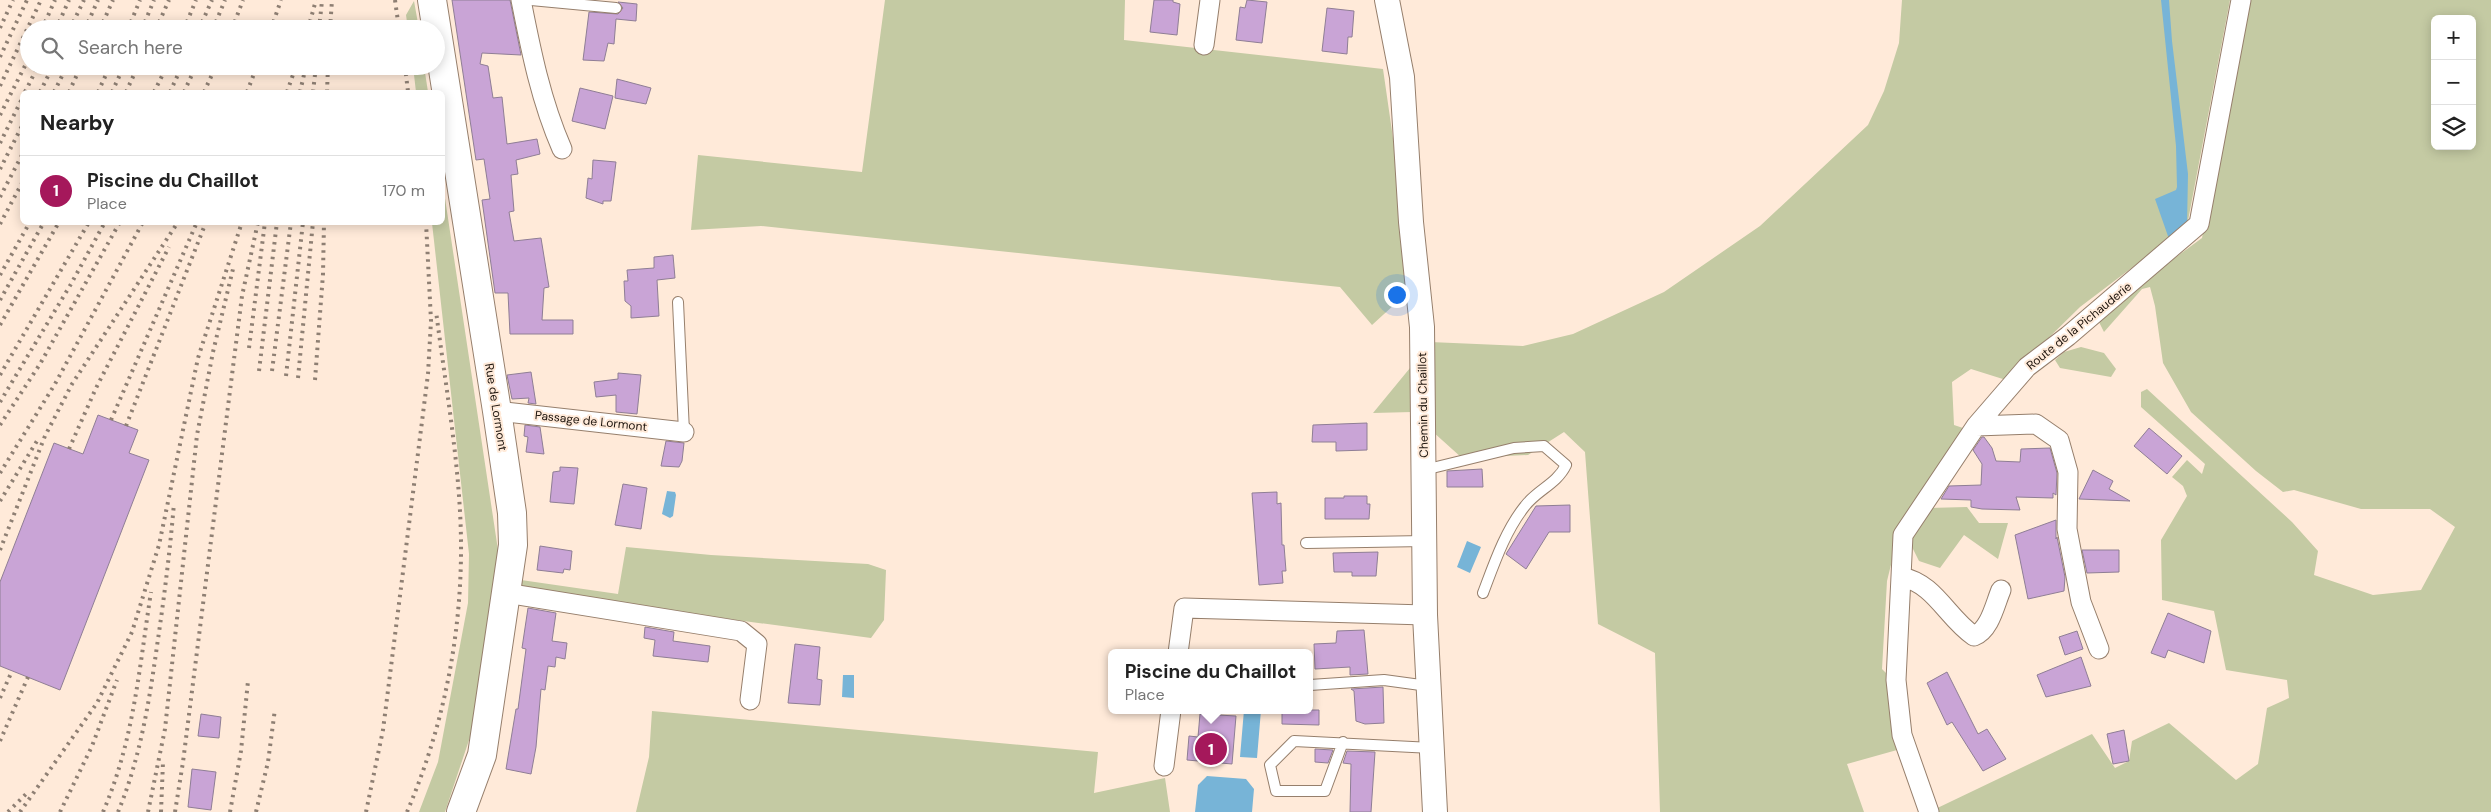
<!DOCTYPE html>
<meta charset="utf-8">
<style>
body{margin:0;font-family:"DM Sans",sans-serif;background:#f2f2f2;color:#222}
.controls{position:absolute;right:15px;top:15px;display:grid;overflow:hidden;border-radius:8px;box-shadow:0 2px 12px #0003}
.controls button{width:45px;height:45px;display:grid;place-items:center;padding:0;border:0;border-bottom:1px solid #e0e0e0;background:#fff;color:#222;font:25px sans-serif}
.you{position:absolute;left:1396px;top:294px;width:18px;height:18px;margin:-12px;border:4px solid #fff;border-radius:50%;background:#1a73e8;box-shadow:0 0 0 8px #1a73e833}
.badge{display:grid;place-items:center;width:32px;height:32px;border-radius:50%;background:#a5185b;color:#fff;font-size:16px;font-weight:700}
.pin{position:absolute;translate:-50% -50%;border:2px solid #fff;box-shadow:0 1px 5px #0006}
.popup{position:absolute;left:1108px;top:649px;width:205px;height:65px;box-sizing:border-box;display:grid;place-content:center;border-radius:8px;background:#fff;filter:drop-shadow(0 1px 4px #0005);font-size:16px;white-space:nowrap;color:#767676}
.popup b{font-size:19px;color:#222}
.popup::after{content:'';position:absolute;left:50%;top:100%;margin-left:-10px;border:10px solid transparent;border-top-color:#fff}
.list{margin:0;padding:0;list-style:none}
h2{display:flex;justify-content:space-between;align-items:center;height:65px;margin:0;padding:0 20px;font-size:21px}
h2 small{font-size:16px;font-weight:400;color:#767676}
.list li{display:grid;grid-template-columns:32px 1fr auto;gap:15px;align-items:center;box-sizing:border-box;height:70px;padding:0 20px;border-top:1px solid #e0e0e0}
.list b{display:block;font-size:19px;white-space:nowrap}
.list p{margin:0;font-size:16px;white-space:nowrap;color:#767676}
.list em{font-size:16px;font-style:normal;color:#767676}
.icon{flex:none;width:28px;height:28px;fill:none;stroke:currentColor;stroke-width:2;stroke-linecap:round;stroke-linejoin:round}
.map{position:relative;flex:none;width:2491px;height:812px;overflow:hidden}
.search{position:absolute;background:#fff;box-shadow:0 2px 12px #0003;left:20px;top:20px;width:425px;height:55px;display:flex;align-items:center;gap:12px;box-sizing:border-box;padding:0 18px;border-radius:28px;color:#767676;font-size:19px}
.panel{position:absolute;background:#fff;box-shadow:0 2px 12px #0003;left:20px;top:90px;width:425px;height:135px;border-radius:8px}
.map>svg:first-child{display:block}
</style>
<div class="map">
<svg width="2491" height="812" viewBox="0 0 2491 812">
<rect width="100%" height="100%" fill="#ffead9"/>
<!-- green -->
<path fill="#c4caa3" fill-rule="evenodd" d="M 885,0 L 1125,0 L 1124,40 L 1383,69 L 1396,159 L 1406,294 L 1372,325 L 1340,287 L 761,226 L 691,230 L 698,155 L 862,172 Z
M 1902,0 L 2230,0 L 2187,226 L 2080,307 L 2006,380 L 1971,369 L 1952,382 L 1954,425 L 1963,428 L 1898,536 L 1887,581 L 1882,669 L 1890,677 L 1897,750 L 1847,764 L 1864,812 L 1660,812 L 1655,653 L 1598,624 L 1585,452 L 1564,432 L 1528,455 L 1462,458 L 1432,431 L 1430,342 L 1523,346 L 1573,334 L 1664,292 L 1760,226 L 1868,125 L 1884,91 L 1899,43 Z
M 2246,0 L 2491,0 L 2491,812 L 1929,812 L 2092,734 L 2115,768 L 2129,761 L 2132,741 L 2169,723 L 2236,780 L 2258,764 L 2267,708 L 2289,698 L 2287,680 L 2226,670 L 2214,611 L 2162,600 L 2161,540 L 2187,496 L 2183,486 L 2172,477 L 2187,460 L 2202,474 L 2205,464 L 2141,407 L 2141,392 L 2147,389 L 2292,522 L 2318,551 L 2314,575 L 2373,595 L 2421,590 L 2455,527 L 2430,509 L 2361,509 L 2294,490 L 2283,492 L 2256,471 L 2191,412 L 2163,363 L 2155,306 L 2150,287 L 2142,289 L 2104,332 L 2099,322 L 2108,307 L 2202,238 ZM 2435,19 L 2472,19 L 2472,146 L 2435,146 Z
M 414,1 L 419,29 L 408,29 L 406,15 Z
M 413,66 L 424,66 L 428,92 L 416,92 Z
M 443,185 L 498,550 L 473,728 L 445,812 L 419,812 L 438,762 L 468,603 L 469,554 L 432,223 L 442,222 Z
M 2081,347 L 2104,353 L 2116,369 L 2111,377 L 2060,368 L 2055,360 L 2064,352 Z
M 1410,368 L 1412,412 L 1373,413 Z
M 1967,507 L 1979,523 L 2008,523 L 1998,559 L 1964,535 L 1940,568 L 1919,561 L 1908,539 L 1928,508 Z
M 626,547 L 711,555 L 868,564 L 886,570 L 884,620 L 871,638 L 521,591 L 521,580 L 618,594 Z
M 652,711 L 1098,752 L 1094,793 L 1165,778 L 1170,812 L 636,812 L 649,757 Z"/>
<!-- water -->
<path fill="#77b4d7" d="M 2161,0 L 2169,0 L 2172,41 L 2188,174 L 2187,226 L 2169,239 L 2155,199 L 2176,190 L 2177,187 L 2176,146 Z
M 667,491 L 675,492 L 676,495 L 673,516 L 670,518 L 662,514 Z
M 1467,541 L 1481,547 L 1470,573 L 1457,567 Z
M 843,675 L 854,675 L 854,698 L 842,697 Z
M 1244,710 L 1261,710 L 1257,758 L 1240,757 Z
M 1207,776 L 1246,779 L 1254,789 L 1252,812 L 1195,812 L 1198,785 Z"/>
<!-- building -->
<path fill="#c9a4d6" stroke="#8f7e95" d="M 452,0 L 510,0 L 521,55 L 482,53 L 480,64 L 488,66 L 493,98 L 502,97 L 507,144 L 537,139 L 540,154 L 516,160 L 518,174 L 511,175 L 514,211 L 509,212 L 514,241 L 541,238 L 549,287 L 544,288 L 542,320 L 573,320 L 573,334 L 510,334 L 508,293 L 495,293 L 482,200 L 490,199 L 484,159 L 476,160 Z
M 1154,0 L 1173,0 L 1173,2 L 1180,4 L 1177,35 L 1150,32 Z
M 1247,0 L 1267,2 L 1262,43 L 1236,40 L 1240,7 L 1245,8 Z
M 618,2 L 637,4 L 636,21 L 616,19 L 614,44 L 608,43 L 604,61 L 583,60 L 589,12 L 618,14 L 623,8 Z
M 1327,8 L 1354,11 L 1352,37 L 1348,37 L 1347,54 L 1322,51 Z
M 617,79 L 651,88 L 646,104 L 615,98 Z
M 580,88 L 613,96 L 605,129 L 572,121 Z
M 593,160 L 616,162 L 611,201 L 603,201 L 603,204 L 586,198 L 588,178 L 592,179 Z
M 673,255 L 675,278 L 657,280 L 659,316 L 631,318 L 631,306 L 625,301 L 624,281 L 628,281 L 627,270 L 654,268 L 654,257 Z
M 531,372 L 536,404 L 528,403 L 529,398 L 512,399 L 507,375 Z
M 618,373 L 641,375 L 637,414 L 616,412 L 616,395 L 596,397 L 594,382 L 618,379 Z
M 98,415 L 138,430 L 129,453 L 149,460 L 60,690 L 0,666 L 0,582 L 54,443 L 83,454 Z
M 1367,423 L 1367,450 L 1336,451 L 1336,442 L 1312,442 L 1313,425 Z
M 525,425 L 540,427 L 544,454 L 526,452 L 528,437 L 524,436 Z
M 2149,428 L 2182,456 L 2167,474 L 2134,446 Z
M 1982,437 L 1984,437 L 1992,448 L 1996,461 L 2020,462 L 2021,449 L 2050,448 L 2057,473 L 2056,495 L 2053,493 L 2053,498 L 2016,497 L 2020,510 L 1982,509 L 1971,507 L 1971,500 L 1941,499 L 1949,486 L 1981,485 L 1982,464 L 1973,450 Z
M 666,441 L 684,443 L 682,461 L 679,467 L 661,466 Z
M 560,467 L 578,468 L 574,504 L 550,502 L 553,472 L 560,471 Z
M 1482,469 L 1483,487 L 1447,487 L 1447,471 Z
M 2093,470 L 2113,481 L 2109,489 L 2130,501 L 2079,499 Z
M 623,484 L 647,488 L 641,529 L 615,525 Z
M 1277,492 L 1277,504 L 1281,503 L 1282,545 L 1284,545 L 1286,571 L 1282,571 L 1283,583 L 1259,585 L 1252,493 Z
M 1344,496 L 1367,496 L 1367,504 L 1370,504 L 1369,519 L 1325,519 L 1325,498 L 1344,498 Z
M 1570,505 L 1570,532 L 1549,532 L 1526,569 L 1506,554 L 1536,506 Z
M 2056,520 L 2056,539 L 2057,537 L 2065,577 L 2064,591 L 2028,599 L 2015,535 Z
M 540,546 L 572,551 L 570,570 L 564,569 L 563,573 L 537,570 Z
M 2082,550 L 2119,550 L 2119,572 L 2087,573 Z
M 1378,552 L 1376,576 L 1352,576 L 1352,572 L 1334,572 L 1333,553 Z
M 528,608 L 556,613 L 552,641 L 567,643 L 565,659 L 556,657 L 555,667 L 548,666 L 545,690 L 541,689 L 536,747 L 531,774 L 506,769 L 516,709 L 518,709 L 526,649 L 522,648 Z
M 2168,613 L 2211,631 L 2204,663 L 2168,650 L 2165,658 L 2151,653 Z
M 645,627 L 674,632 L 673,641 L 710,646 L 708,662 L 653,656 L 655,640 L 644,638 Z
M 1364,630 L 1368,674 L 1350,675 L 1350,667 L 1315,669 L 1314,644 L 1336,643 L 1337,631 Z
M 2077,631 L 2083,649 L 2065,655 L 2059,637 Z
M 795,644 L 820,647 L 817,679 L 822,680 L 820,705 L 788,703 Z
M 2081,657 L 2091,686 L 2046,697 L 2037,675 Z
M 1947,672 L 1978,734 L 1987,729 L 2006,759 L 1983,771 L 1952,722 L 1947,725 L 1927,683 Z
M 1383,687 L 1384,723 L 1365,724 L 1356,721 L 1354,691 L 1351,689 Z
M 1282,710 L 1319,710 L 1319,725 L 1282,724 Z
M 201,714 L 221,717 L 219,738 L 198,736 Z
M 1200,714 L 1236,716 L 1232,764 L 1187,760 L 1189,736 L 1198,737 Z
M 2124,730 L 2129,761 L 2113,764 L 2107,734 Z
M 1315,749 L 1333,750 L 1328,763 L 1315,762 Z
M 1347,751 L 1375,752 L 1371,812 L 1350,812 L 1351,764 L 1343,763 Z
M 192,769 L 216,772 L 211,810 L 188,807 Z"/>
<g fill="none" stroke-linecap="round" stroke-linejoin="round">
<!-- service casing -->
<g stroke="#967f6c" stroke-width="12">
<path id="service" d="M 531,0 L 616,8
M 678,302 L 684,432
M 1424,470 L 1514,448 L 1544,446 L 1566,465 C 1557,484 1537,490 1525,506 C 1505,531 1494,564 1483,593
M 1306,543 L 1425,541
M 1310,685 L 1384,680 L 1428,686
M 1343,742 L 1325,791 L 1276,791 L 1270,765 L 1294,741 L 1432,748"/>
</g>
<!-- minor casing -->
<g stroke="#967f6c" stroke-width="21">
<path id="minor" d="M 521,0 C 531,51 541,101 562,149
M 1204,45 L 1210,0
M 497,411 L 684,432
M 1976,426 L 2036,424 L 2059,440 L 2068,472 L 2067,529 L 2081,602 L 2099,649
M 1901,577 C 1935,583 1947,618 1974,636 C 1990,630 1995,604 2001,590
M 506,593 L 741,631 L 757,644 L 750,700
M 1178,653 L 1184,608 L 1425,615
M 1164,766 L 1171,710
M 1929,812 L 1902,735 L 1896,680 L 1903,535 L 1976,426 L 2027,367 L 2068,336 L 2199,224 L 2241,0"/>
</g>
<!-- tertiary casing -->
<g stroke="#967f6c" stroke-width="26">
<path id="tertiary" d="M 1387,0 L 1402,77 L 1411,222 L 1422,327 L 1425,615 L 1435,812"/>
</g>
<!-- secondary casing -->
<g stroke="#967f6c" stroke-width="30">
<path id="secondary" d="M 432,0 L 497,411 L 512,513 L 513,545 L 482,755 L 461,812"/>
</g>
<!-- service -->
<use href="#service" stroke="#fff" stroke-width="10"/>
<!-- minor -->
<use href="#minor" stroke="#fff" stroke-width="19"/>
<!-- tertiary -->
<use href="#tertiary" stroke="#fff" stroke-width="24"/>
<!-- secondary -->
<use href="#secondary" stroke="#fff" stroke-width="28"/>
<!-- rail -->
<path stroke="#8e7f73" stroke-width="4" stroke-dasharray="2.5 5" stroke-linecap="butt" d="M 395,0 L 399,29
M 0,28 L 13,0
M 42,29 L 55,0
M 56,29 L 69,0
M 70,29 L 84,0
M 85,29 L 98,0
M 100,29 L 113,0
M 128,29 L 140,0
M 142,29 L 154,0
M 156,29 L 169,0
M 184,29 L 196,0
M 199,29 L 212,0
M 213,29 L 225,0
M 232,29 L 243,0
M 271,29 L 281,0
M 308,29 L 316,0
M 319,29 L 322,1
M 330,29 L 332,0
M 0,57 L 27,0
M 405,66 L 408,92
M 0,86 L 41,0
M 25,92 L 38,66
M 40,92 L 53,66
M 54,92 L 67,66
M 69,92 L 81,66
M 98,92 L 110,66
M 112,92 L 124,66
M 126,92 L 138,66
M 154,92 L 167,66
M 170,92 L 182,66
M 184,92 L 196,66
M 204,92 L 216,66
M 247,92 L 257,66
M 287,92 L 296,66
M 300,92 L 306,66
M 313,92 L 316,66
M 327,92 L 328,66
M 0,115 L 29,58
M 0,143 L 22,99
M 0,169 L 22,126
M 0,197 L 22,155
M 0,224 L 22,183
M 0,275 L 30,222
M 0,300 L 44,222
M 0,325 L 59,222
M 249,348 L 265,222
M 259,371 L 277,222
M 272,371 L 291,222
M 0,375 L 89,222
M 286,376 L 303,222
M 298,378 L 313,222
M 315,380 L 323,274 L 324,222
M 0,402 L 71,284 L 105,222
M 111,420 L 197,222
M 0,425 L 40,364 L 120,222
M 126,426 L 206,222
M 69,449 L 96,388 L 169,247
M 0,473 L 55,384 L 143,222
M 0,501 L 37,441
M 0,550 L 45,436 L 72,384 L 178,222
M 0,698 L 12,671
M 0,741 L 28,677
M 8,812 L 27,793
M 20,812 L 97,703 L 132,632 L 159,545 L 198,358 L 242,222
M 60,812 L 92,746 L 117,680
M 103,812 C 134,740 139,669 151,592
M 118,812 C 140,759 149,703 157,646 C 164,599 170,551 174,503
M 148,812 L 165,729 L 197,435 L 213,352 L 233,269
M 161,812 L 163,762
M 175,812 L 183,762 L 242,296 L 258,222
M 230,812 L 241,751 L 248,681
M 256,812 L 268,762 L 275,709
M 366,812 L 383,730 L 428,374 L 431,321 L 426,222
M 407,812 C 442,730 460,644 461,555 C 462,476 446,390 436,311"/>
</g>
<g text-anchor="middle" stroke-width="4" stroke-linejoin="round" paint-order="stroke">
<!-- street labels -->
<g font-size="12" fill="#1c130c" stroke="#ffead9">
<text transform="translate(2079 326) rotate(-39)" y="4">Route de la Pichauderie</text>
<text transform="translate(1423 405) rotate(-91)" y="4">Chemin du Chaillot</text>
<text transform="translate(496 407) rotate(81)" y="4">Rue de Lormont</text>
<text transform="translate(591 421) rotate(6)" y="4">Passage de Lormont</text>
</g>
</g>
</svg>
<div class="controls">
<button>+</button>
<button>−</button>
<button><svg class="icon" aria-label="layers" viewBox="0 0 24 24"><path d="M12 4l9 5-9 5-9-5zM3 14l9 5 9-5"/></svg></button>
</div>
<div class="you"></div>
<div class="pin badge" style="left:1211px;top:749px">1</div>
<div class="popup"><b>Piscine du Chaillot</b>Place</div>
<div class="search"><svg class="icon" aria-label="search" viewBox="0 0 24 24"><circle cx="10" cy="10" r="6"/><path d="M15 15l6 6"/></svg>Search here</div>
<section class="panel">
<h2>Nearby<small></small></h2>
<ul class="list">
<li><span class="badge">1</span><div><b>Piscine du Chaillot</b><p>Place</p></div><em>170 m</em></li>
</ul>
</section>
</div>
